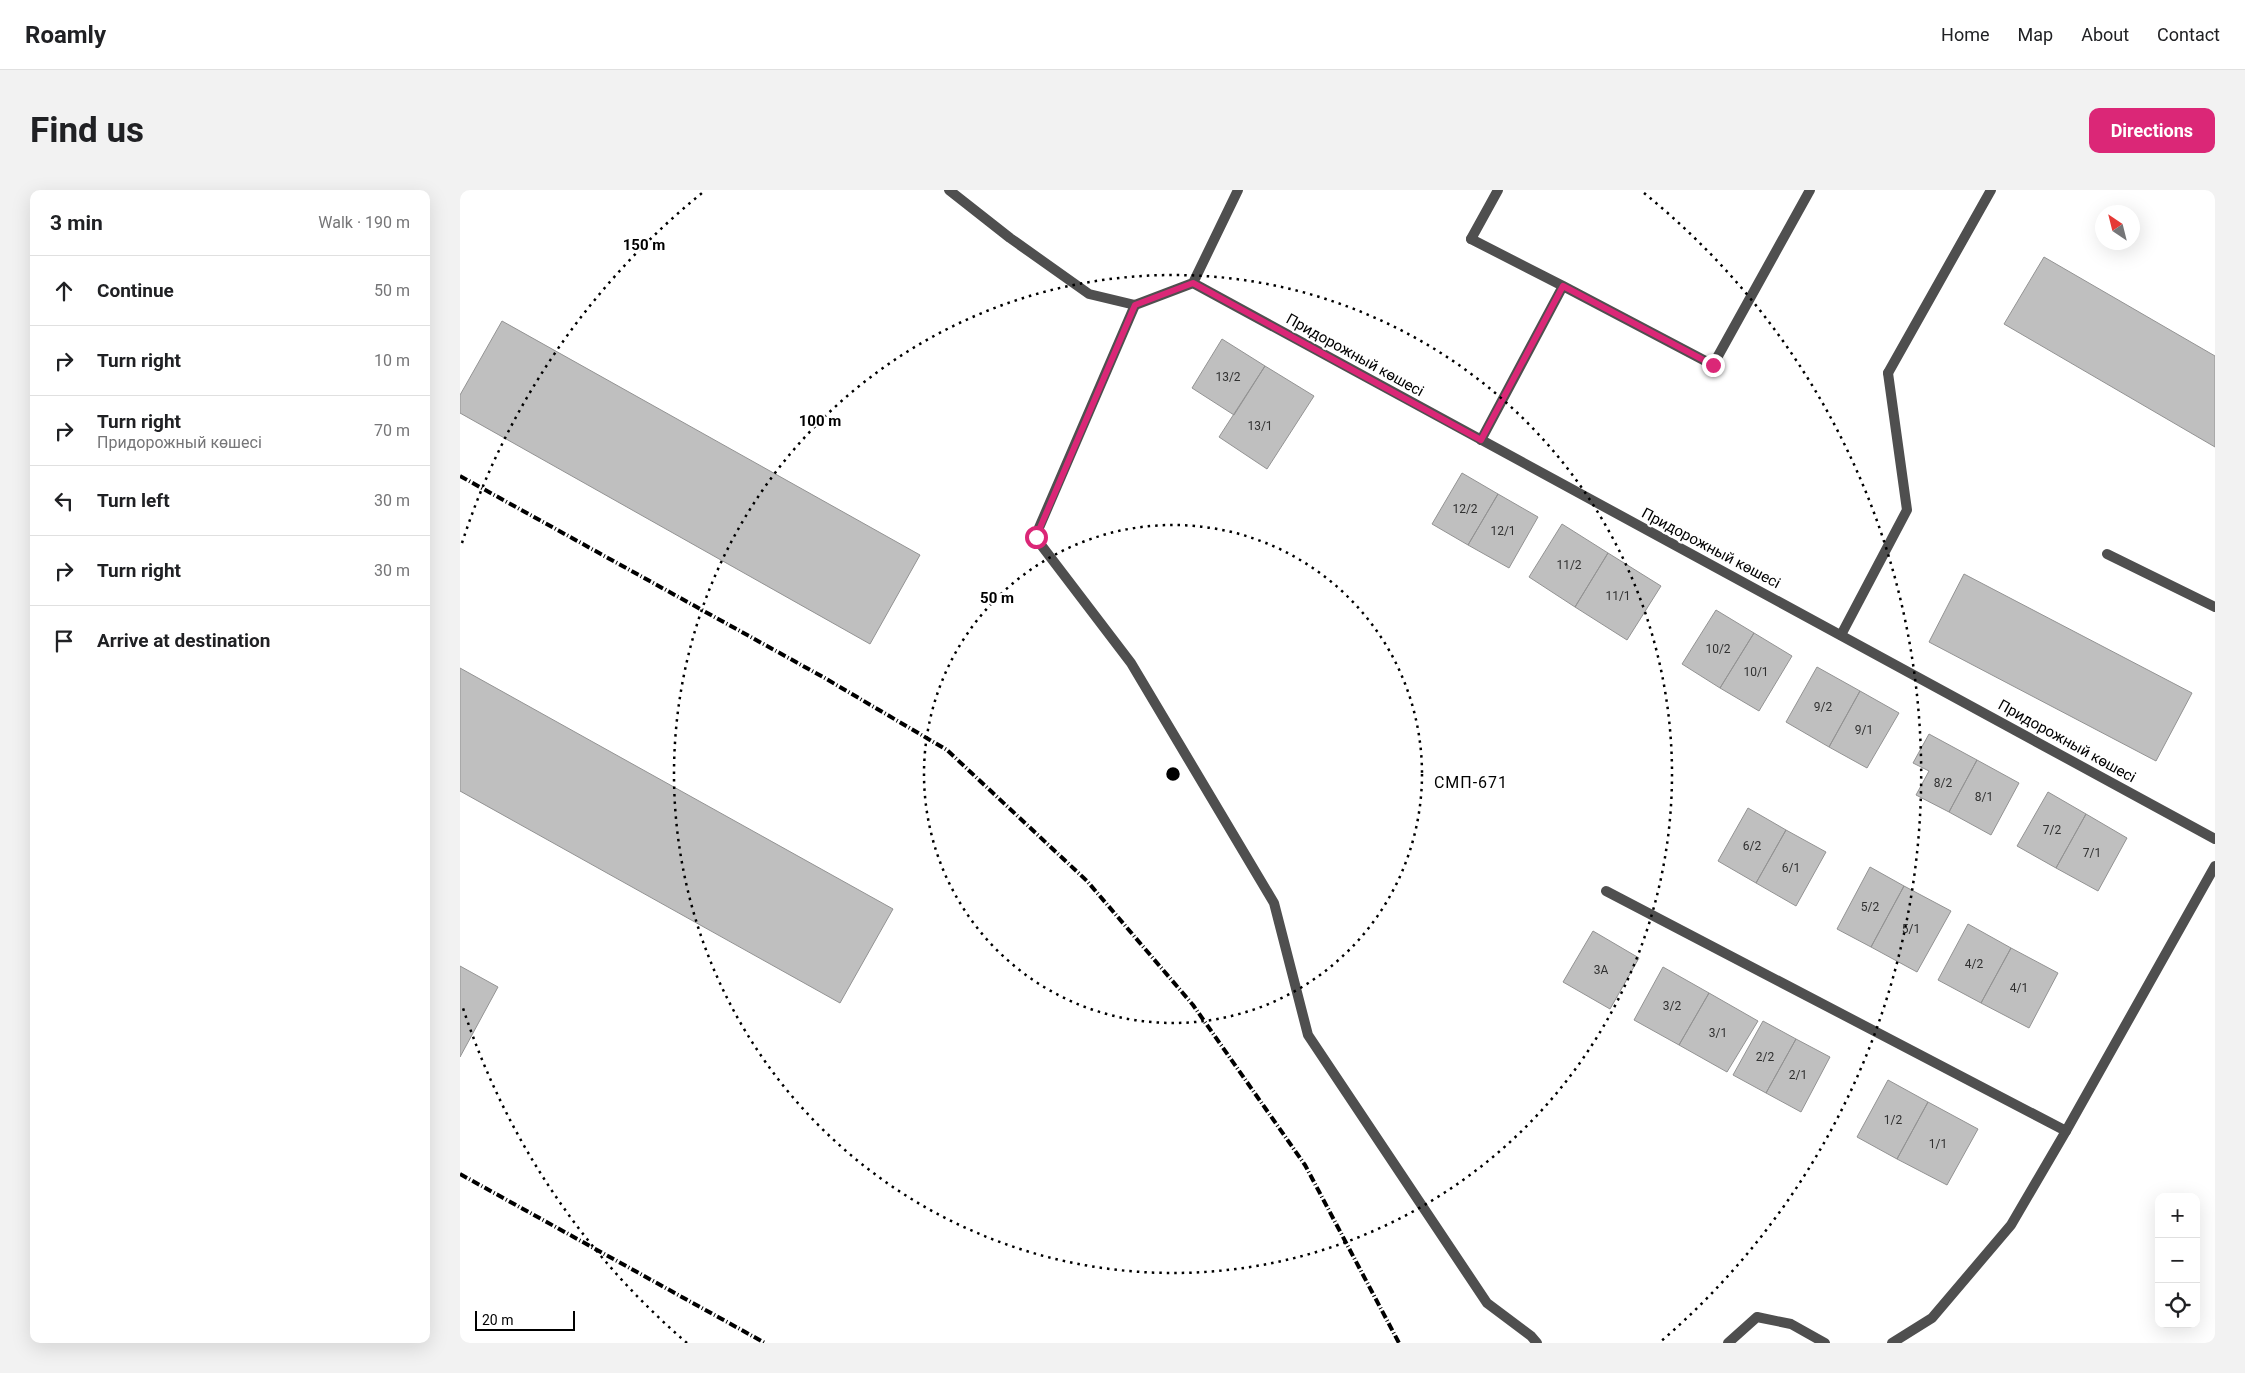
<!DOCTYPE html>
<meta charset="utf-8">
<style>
body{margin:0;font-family:Roboto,sans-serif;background:#f2f2f2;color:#202124}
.controls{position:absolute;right:15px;bottom:15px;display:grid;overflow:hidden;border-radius:10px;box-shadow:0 5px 20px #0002}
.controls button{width:45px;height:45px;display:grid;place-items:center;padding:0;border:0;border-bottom:1px solid #e0e0e0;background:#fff;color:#202124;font:25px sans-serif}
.compass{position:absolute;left:1635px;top:15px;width:45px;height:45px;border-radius:50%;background:#fff;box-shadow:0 5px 20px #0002;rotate:325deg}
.scale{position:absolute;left:15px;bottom:12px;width:100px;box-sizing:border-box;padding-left:5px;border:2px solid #000;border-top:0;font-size:14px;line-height:18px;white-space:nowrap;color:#000;-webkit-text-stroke:4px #fff;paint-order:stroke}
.stop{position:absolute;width:15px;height:15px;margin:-11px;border:4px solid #db2777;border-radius:50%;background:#fff}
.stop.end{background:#db2777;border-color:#fff;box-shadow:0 1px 5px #0008}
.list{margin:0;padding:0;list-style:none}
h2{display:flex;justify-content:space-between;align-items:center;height:65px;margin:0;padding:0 20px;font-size:21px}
h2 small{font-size:16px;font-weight:400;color:#757577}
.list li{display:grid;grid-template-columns:32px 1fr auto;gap:15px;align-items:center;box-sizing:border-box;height:70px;padding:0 20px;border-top:1px solid #e0e0e0}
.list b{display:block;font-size:19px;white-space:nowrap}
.list p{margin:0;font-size:16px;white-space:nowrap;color:#757577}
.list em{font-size:16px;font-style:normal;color:#757577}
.icon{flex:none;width:28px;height:28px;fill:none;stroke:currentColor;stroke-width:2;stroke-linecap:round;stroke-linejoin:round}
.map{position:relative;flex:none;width:1755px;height:1153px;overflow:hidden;border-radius:10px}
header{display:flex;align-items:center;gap:30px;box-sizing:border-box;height:70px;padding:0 25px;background:#fff;border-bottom:1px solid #e0e0e0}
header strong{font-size:24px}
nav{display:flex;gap:28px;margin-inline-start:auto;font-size:18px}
.intro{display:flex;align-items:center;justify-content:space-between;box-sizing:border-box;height:120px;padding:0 30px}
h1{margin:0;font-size:35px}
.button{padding:12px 22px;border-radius:10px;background:#db2777;color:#fff;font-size:18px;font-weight:700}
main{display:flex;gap:30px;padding:0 30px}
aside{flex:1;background:#fff;border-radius:10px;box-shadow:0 5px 20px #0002}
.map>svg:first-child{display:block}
</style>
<header>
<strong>Roamly</strong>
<nav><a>Home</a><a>Map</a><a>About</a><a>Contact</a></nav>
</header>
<div class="intro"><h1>Find us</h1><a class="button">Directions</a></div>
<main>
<aside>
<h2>3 min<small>Walk · 190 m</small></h2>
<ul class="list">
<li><svg class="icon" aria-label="ahead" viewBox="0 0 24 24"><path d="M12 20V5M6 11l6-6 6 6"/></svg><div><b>Continue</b></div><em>50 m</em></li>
<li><svg class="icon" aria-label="right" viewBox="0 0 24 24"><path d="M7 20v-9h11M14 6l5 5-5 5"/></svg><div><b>Turn right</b></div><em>10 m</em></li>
<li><svg class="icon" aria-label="right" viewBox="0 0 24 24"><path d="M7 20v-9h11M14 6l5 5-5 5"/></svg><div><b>Turn right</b><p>Придорожный көшесі</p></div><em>70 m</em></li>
<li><svg class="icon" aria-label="left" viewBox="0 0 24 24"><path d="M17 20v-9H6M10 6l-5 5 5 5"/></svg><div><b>Turn left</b></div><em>30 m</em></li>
<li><svg class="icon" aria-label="right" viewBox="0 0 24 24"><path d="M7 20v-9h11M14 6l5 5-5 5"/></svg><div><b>Turn right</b></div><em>30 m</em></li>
<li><svg class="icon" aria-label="arrive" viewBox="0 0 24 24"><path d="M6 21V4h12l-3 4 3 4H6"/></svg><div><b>Arrive at destination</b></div></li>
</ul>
</aside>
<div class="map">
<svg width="1755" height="1153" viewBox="0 0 1755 1153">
<rect width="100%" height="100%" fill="#fff"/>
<!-- building -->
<path fill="#bfbfbf" stroke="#939393" d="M 1584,67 L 1755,166 L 1755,257 L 1544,134 Z
M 42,131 L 460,365 L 410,454 L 0,223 L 0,205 Z
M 762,149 L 805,176 L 774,225 L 732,198 Z
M 805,176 L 854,206 L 807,279 L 759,247 Z
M 1002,283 L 1038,304 L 1008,355 L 972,334 Z
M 1038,304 L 1078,327 L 1049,378 L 1008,355 Z
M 1102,334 L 1148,363 L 1115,417 L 1069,387 Z
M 1148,363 L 1201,396 L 1167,450 L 1115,417 Z
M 1504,384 L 1732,503 L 1696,571 L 1469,452 Z
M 1256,420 L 1294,443 L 1260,498 L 1222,474 Z
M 1294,443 L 1332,466 L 1299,521 L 1260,498 Z
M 1357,477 L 1400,501 L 1369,557 L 1326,532 Z
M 0,478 L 433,719 L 380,813 L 0,601 Z
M 1400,501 L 1439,523 L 1407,578 L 1369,557 Z
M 1469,544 L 1517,570 L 1489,622 L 1456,605 L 1469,581 L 1453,573 Z
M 1517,570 L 1559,593 L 1531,645 L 1489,622 Z
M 1588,602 L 1626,624 L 1596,678 L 1557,656 Z
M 1288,618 L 1326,640 L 1296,693 L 1258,671 Z
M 1626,624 L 1667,648 L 1638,701 L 1596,678 Z
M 1326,640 L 1366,662 L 1336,716 L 1296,693 Z
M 1410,677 L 1444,696 L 1411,757 L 1377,739 Z
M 1444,696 L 1491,721 L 1457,782 L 1411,757 Z
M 1508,734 L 1551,758 L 1521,813 L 1478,790 Z
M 1133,741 L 1179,768 L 1150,819 L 1103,792 Z
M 1551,758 L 1598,783 L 1569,838 L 1521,813 Z
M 0,776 L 38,797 L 0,867 Z
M 1203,777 L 1249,803 L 1219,855 L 1174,830 Z
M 1249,803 L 1298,831 L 1267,882 L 1219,855 Z
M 1303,831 L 1336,849 L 1306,903 L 1273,885 Z
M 1336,849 L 1370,867 L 1341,922 L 1306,903 Z
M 1428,890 L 1468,912 L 1437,969 L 1397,947 Z
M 1468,912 L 1518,939 L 1487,995 L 1437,969 Z"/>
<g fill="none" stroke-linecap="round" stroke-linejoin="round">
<!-- lane -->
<path stroke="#4f4f4f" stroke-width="10" d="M 1011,49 L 1103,96 L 1021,250
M 1103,96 L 1253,175
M 675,115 L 575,347 L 671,473 L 814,713 L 848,845 L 1027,1113 L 1071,1146 L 1077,1153
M 1647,364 L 1755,417
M 1381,445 L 1447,320 L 1428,183
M 1268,1153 L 1297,1127 L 1331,1134 L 1365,1153
M 1432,1153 L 1472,1128 L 1551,1035 L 1606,941"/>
<!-- street -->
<path stroke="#4f4f4f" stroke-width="10" d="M 489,0 L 550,48 L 629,104 L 675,115 L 733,93 L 778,0
M 1011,49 L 1038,0
M 733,93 L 1755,649
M 1253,175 L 1350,0
M 1428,183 L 1531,0
M 1146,701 L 1606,941 L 1755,676"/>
<!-- rail -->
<path stroke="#000" stroke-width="4" stroke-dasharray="8 2.5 1 2.5" stroke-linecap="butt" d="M 0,286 L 363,487 L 487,560 L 627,691 L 733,815 L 845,975 L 939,1153
M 0,984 L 305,1153"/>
</g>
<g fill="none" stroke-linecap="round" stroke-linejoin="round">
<!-- route -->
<path stroke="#db2777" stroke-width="6" d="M 576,347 L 675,115 L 733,93 L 1021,250 L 1103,96 L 1253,175"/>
</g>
<!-- distance rings -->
<g fill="none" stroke="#000" stroke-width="2.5" stroke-dasharray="2.5 5">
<circle cx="713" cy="584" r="249"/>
<circle cx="713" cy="584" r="499"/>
<path d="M227 1153A748 748 0 0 1 2 815M2 353A748 748 0 0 1 242 3M1184 3A748 748 0 0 1 1199 1153"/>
</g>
<g text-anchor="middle" stroke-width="4.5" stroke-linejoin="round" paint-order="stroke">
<!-- number labels -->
<g font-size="12" fill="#303030">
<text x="768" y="191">13/2</text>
<text x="800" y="240">13/1</text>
<text x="1005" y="323">12/2</text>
<text x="1043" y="345">12/1</text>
<text x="1109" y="379">11/2</text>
<text x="1158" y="410">11/1</text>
<text x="1258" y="463">10/2</text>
<text x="1296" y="486">10/1</text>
<text x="1363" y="521">9/2</text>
<text x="1404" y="544">9/1</text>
<text x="1483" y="597">8/2</text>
<text x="1524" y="611">8/1</text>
<text x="1592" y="644">7/2</text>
<text x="1292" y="660">6/2</text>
<text x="1632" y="667">7/1</text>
<text x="1331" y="682">6/1</text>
<text x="1410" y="721">5/2</text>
<text x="1451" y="743">5/1</text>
<text x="1514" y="778">4/2</text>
<text x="1141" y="784">3А</text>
<text x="1559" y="802">4/1</text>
<text x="1212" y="820">3/2</text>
<text x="1258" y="847">3/1</text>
<text x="1305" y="871">2/2</text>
<text x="1338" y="889">2/1</text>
<text x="1433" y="934">1/2</text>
<text x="1478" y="958">1/1</text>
</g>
<!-- street labels -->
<g font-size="15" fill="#000" stroke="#fff">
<text transform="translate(895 165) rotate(29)" y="5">Придорожный көшесі</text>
<text transform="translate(1251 358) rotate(28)" y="5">Придорожный көшесі</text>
<text transform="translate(1607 551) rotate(29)" y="5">Придорожный көшесі</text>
</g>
<!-- neighbourhood labels -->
<g font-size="16" letter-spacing="1" fill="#000" stroke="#fff">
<text x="1011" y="598">СМП-671</text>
</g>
</g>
<circle cx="713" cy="584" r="8" fill="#000" stroke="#fff" stroke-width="2.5"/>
<g font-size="15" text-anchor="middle" font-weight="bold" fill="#000" stroke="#fff" stroke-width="4.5" stroke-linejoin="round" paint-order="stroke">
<text x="184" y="60">150 m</text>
<text x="360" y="236">100 m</text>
<text x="537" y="413">50 m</text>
</g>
</svg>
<div class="controls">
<button>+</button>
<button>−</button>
<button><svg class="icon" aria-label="locate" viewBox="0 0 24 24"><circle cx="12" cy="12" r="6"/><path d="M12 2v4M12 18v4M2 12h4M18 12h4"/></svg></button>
</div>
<svg class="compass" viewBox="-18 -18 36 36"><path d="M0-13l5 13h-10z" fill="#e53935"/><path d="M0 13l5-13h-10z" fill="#757577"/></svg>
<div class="scale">20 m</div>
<div class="stop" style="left:576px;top:347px"></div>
<div class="stop end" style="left:1253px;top:175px"></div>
</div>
</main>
